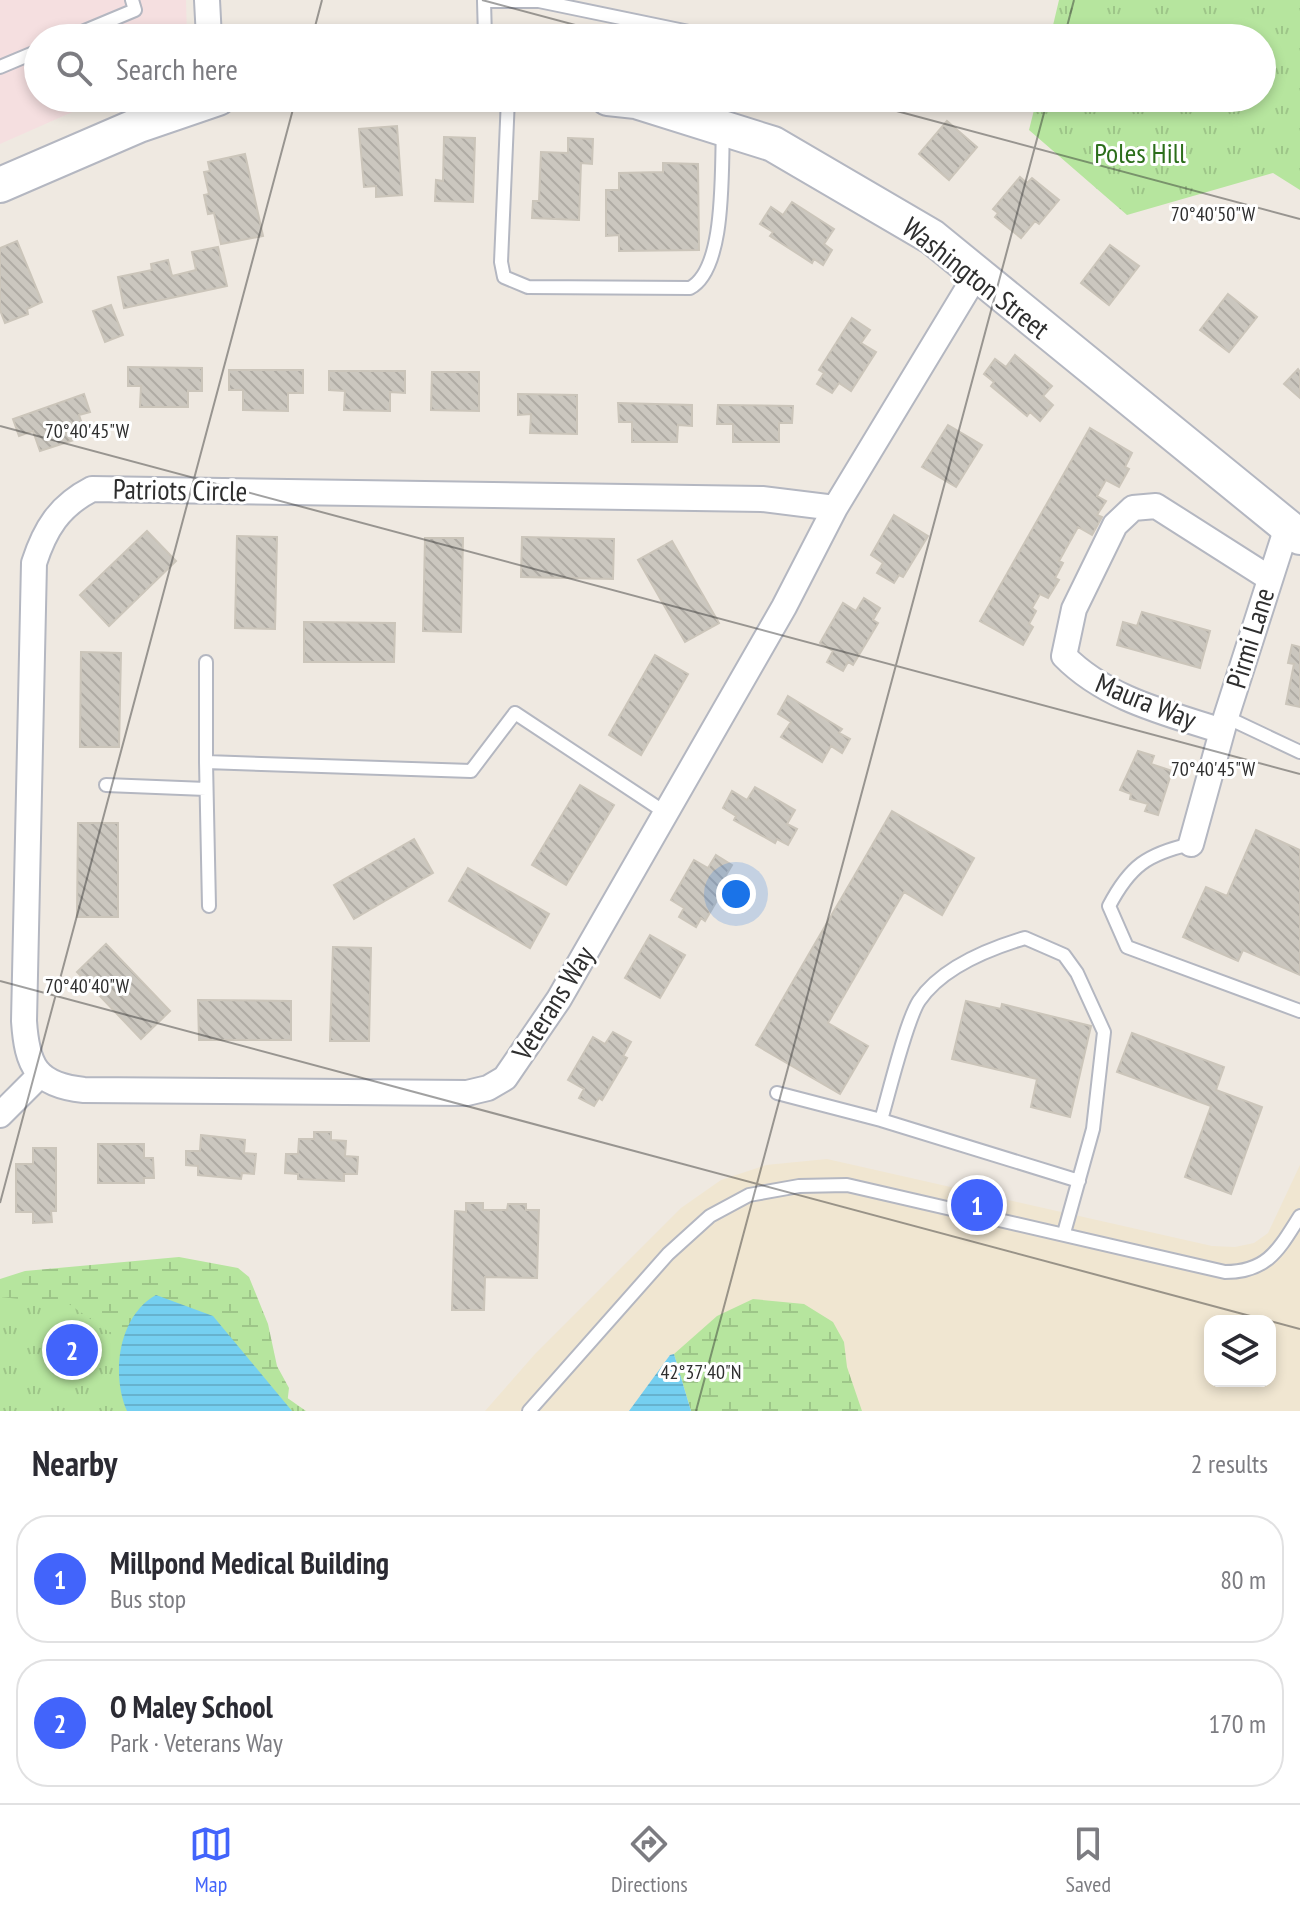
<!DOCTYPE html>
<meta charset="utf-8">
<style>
body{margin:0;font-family:"PT Sans Narrow",sans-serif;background:#f2f2f3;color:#2b2b33}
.controls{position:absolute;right:24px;bottom:24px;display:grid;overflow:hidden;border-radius:16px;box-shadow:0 4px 12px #0003}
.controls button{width:72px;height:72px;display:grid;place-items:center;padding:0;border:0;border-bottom:2px solid #e1e1e2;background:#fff;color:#2b2b33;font:40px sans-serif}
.you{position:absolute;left:736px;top:894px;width:28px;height:28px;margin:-20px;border:6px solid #fff;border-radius:50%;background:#1a73e8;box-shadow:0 0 0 12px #1a73e833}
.badge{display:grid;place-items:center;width:52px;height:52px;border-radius:50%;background:#4264fb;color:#fff;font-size:26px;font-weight:700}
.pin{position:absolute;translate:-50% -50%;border:4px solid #fff;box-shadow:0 2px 8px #0006}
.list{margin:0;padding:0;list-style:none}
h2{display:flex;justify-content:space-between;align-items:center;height:104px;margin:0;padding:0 32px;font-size:34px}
h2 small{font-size:26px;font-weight:400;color:#7c7c81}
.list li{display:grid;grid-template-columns:52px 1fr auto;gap:24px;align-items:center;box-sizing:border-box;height:128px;margin:0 16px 16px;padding:0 16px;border:2px solid #e1e1e2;border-radius:32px}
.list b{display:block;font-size:30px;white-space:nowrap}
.list p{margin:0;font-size:26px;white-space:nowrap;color:#7c7c81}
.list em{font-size:26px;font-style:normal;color:#7c7c81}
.icon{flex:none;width:44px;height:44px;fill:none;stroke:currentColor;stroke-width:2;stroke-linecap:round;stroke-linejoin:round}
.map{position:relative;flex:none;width:1300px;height:1411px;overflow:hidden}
.search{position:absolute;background:#fff;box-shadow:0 4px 12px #0003;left:24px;right:24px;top:24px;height:88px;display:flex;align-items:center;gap:20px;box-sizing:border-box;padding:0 28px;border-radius:44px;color:#7c7c81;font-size:30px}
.sheet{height:392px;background:#fff}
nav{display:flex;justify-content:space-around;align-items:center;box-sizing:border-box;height:112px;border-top:2px solid #e1e1e2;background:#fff;font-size:22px;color:#7c7c81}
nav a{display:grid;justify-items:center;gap:4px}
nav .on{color:#4264fb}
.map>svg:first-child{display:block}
</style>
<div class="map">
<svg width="1300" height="1411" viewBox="0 0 1300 1411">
<defs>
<pattern id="wetland-marsh" width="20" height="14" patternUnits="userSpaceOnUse" patternTransform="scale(2)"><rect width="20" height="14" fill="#b6e59e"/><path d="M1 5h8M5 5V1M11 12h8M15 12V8" fill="none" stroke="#9dc588"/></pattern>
<pattern id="park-tufts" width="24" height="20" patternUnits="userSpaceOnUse" patternTransform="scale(2)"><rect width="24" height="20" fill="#b6e59e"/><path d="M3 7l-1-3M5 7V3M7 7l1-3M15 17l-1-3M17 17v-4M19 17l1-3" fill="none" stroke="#9dc588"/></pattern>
<pattern id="water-rules" width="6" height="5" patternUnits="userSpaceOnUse" patternTransform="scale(2)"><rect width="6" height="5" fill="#75cff0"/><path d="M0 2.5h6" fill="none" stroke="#66b2ce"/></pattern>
<pattern id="building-back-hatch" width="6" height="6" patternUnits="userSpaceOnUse" patternTransform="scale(2)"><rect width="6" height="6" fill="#cbc7bf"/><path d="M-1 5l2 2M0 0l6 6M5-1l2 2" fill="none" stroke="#afaba4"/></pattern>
</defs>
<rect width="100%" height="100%" fill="#efe9e1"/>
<!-- education -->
<path fill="#f0e6d1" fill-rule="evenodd" d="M 827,1159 L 1212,1246 L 1235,1247 L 1254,1243 L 1268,1233 L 1300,1165 L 1300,1411 L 485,1411 L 535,1354 L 681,1208 L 721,1180 L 766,1165 ZM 1210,1321 L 1270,1321 L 1270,1381 L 1210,1381 Z"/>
<!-- medical -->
<path fill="#f5dfe0" d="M 0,0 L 186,0 L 187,38 L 38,38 L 38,98 L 104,98 L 0,144 Z"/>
<!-- wetland -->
<path fill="url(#wetland-marsh)" d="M 179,1257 L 238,1268 L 249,1277 L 268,1324 L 277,1366 L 289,1388 L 287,1405 L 119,1393 L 0,1411 L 0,1279 L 25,1271 Z
M 753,1299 L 804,1304 L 833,1322 L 844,1342 L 847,1367 L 862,1411 L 691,1411 L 674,1354 L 717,1316 Z"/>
<!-- park -->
<path fill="url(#park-tufts)" d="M 1059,0 L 1300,0 L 1300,190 L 1273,173 L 1127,215 L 1029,130 L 1037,98 L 1262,98 L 1262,38 L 1050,38 Z
M 0,1297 L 69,1304 L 126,1344 L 286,1397 L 306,1411 L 0,1411 Z"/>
<!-- water -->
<path fill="url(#water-rules)" d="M 156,1295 L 213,1316 L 292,1411 L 127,1411 C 111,1375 118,1316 156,1295 Z
M 674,1354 L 691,1411 L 629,1411 L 670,1355 Z"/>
<!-- building -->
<path fill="url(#building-back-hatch)" stroke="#cbc5ba" stroke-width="2" d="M 947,121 L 977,147 L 949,180 L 919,154 Z
M 397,126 L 402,195 L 376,197 L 376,186 L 364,187 L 359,129 Z
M 444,137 L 475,138 L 473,202 L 435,201 L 436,180 L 443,181 Z
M 568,138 L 593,139 L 592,164 L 581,163 L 579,220 L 532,218 L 533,201 L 539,201 L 541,152 L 568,153 Z
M 245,154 L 263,236 L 221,244 L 214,213 L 208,214 L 204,195 L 209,194 L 204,172 L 210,171 L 208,162 Z
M 663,163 L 698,164 L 699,250 L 619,251 L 619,235 L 606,236 L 606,190 L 619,190 L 619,173 L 663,172 Z
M 1020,177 L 1027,183 L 1032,178 L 1059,200 L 1039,224 L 1035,221 L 1021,238 L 995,217 L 998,213 L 993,209 Z
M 792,202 L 834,229 L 824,244 L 832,250 L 823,265 L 814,259 L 812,263 L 770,236 L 773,232 L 760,224 L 771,207 L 783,215 Z
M 17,241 L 42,302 L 27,309 L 28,314 L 5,323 L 0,310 L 0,248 Z
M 1110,245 L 1139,266 L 1109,305 L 1081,283 Z
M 218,247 L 227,286 L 124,308 L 118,277 L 152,270 L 151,264 L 168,260 L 172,276 L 196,270 L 192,252 Z
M 1228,294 L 1257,317 L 1229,352 L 1200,330 Z
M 111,305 L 123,335 L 105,342 L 93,311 Z
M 852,318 L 870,330 L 861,343 L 876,352 L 851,391 L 839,383 L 832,393 L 817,384 L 824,373 L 819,370 Z
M 1015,355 L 1052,386 L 1043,396 L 1053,405 L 1040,421 L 1030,412 L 1027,416 L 991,386 L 994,382 L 984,374 L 995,359 L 1006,367 Z
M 128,367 L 202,368 L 202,391 L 188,391 L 188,407 L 140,407 L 141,386 L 128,386 Z
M 1298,369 L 1300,372 L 1300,398 L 1284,384 Z
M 229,370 L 303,370 L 303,393 L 288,393 L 288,411 L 243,410 L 243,390 L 229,390 Z
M 329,371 L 405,371 L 405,393 L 390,392 L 390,411 L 344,410 L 345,391 L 329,390 Z
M 432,372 L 479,372 L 479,411 L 431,410 Z
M 84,394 L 90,412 L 79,415 L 86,436 L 40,451 L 33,431 L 19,436 L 13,419 Z
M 518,394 L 577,395 L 577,434 L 530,433 L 531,414 L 518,415 Z
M 618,403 L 692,405 L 692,426 L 678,425 L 677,442 L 632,442 L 632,422 L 619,422 Z
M 718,405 L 793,406 L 792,423 L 779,423 L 779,442 L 733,442 L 733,424 L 717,424 Z
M 948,425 L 982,445 L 956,487 L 922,467 Z
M 1090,428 L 1132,453 L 1125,467 L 1129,469 L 1119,487 L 1106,480 L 1097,496 L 1106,501 L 1097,515 L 1102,517 L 1092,535 L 1078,527 L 1059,561 L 1063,563 L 1055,578 L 1059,580 L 1048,598 L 1040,594 L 1032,608 L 1036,611 L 1029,624 L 1033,627 L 1023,645 L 980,621 Z
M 894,515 L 928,536 L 903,577 L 899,575 L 894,583 L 877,573 L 883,563 L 871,555 Z
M 147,531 L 176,561 L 109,626 L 80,595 Z
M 237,536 L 277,537 L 275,629 L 235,628 Z
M 522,537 L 614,539 L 613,579 L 521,577 Z
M 425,538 L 463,538 L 461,632 L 423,631 Z
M 672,541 L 719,623 L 685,642 L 638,560 Z
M 864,598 L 880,608 L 873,620 L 878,623 L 853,665 L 848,662 L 843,671 L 827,662 L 833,651 L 820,643 L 843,603 L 856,611 Z
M 1142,612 L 1210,631 L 1200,668 L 1117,645 L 1123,622 L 1137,626 Z
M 304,622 L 395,623 L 394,662 L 304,662 Z
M 1292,645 L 1300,647 L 1300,707 L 1286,704 L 1294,664 L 1288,663 Z
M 81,652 L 121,653 L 119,747 L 80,747 Z
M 655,655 L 688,674 L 641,755 L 609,735 Z
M 788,696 L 842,729 L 839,733 L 850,739 L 842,753 L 831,746 L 822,762 L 781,737 L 791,722 L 778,714 Z
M 1138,751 L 1154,756 L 1151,764 L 1172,771 L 1158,815 L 1145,811 L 1148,804 L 1130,799 L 1131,794 L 1120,790 Z
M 580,785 L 614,805 L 566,885 L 532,865 Z
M 755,787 L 795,810 L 787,824 L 797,829 L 788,845 L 777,839 L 775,843 L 734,820 L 736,816 L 723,808 L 732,791 L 747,800 Z
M 892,811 L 974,858 L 942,915 L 904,892 L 828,1023 L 868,1046 L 840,1094 L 756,1045 Z
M 78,823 L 118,823 L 118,917 L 77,917 Z
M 1256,830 L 1300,850 L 1300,975 L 1243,950 L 1238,961 L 1183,937 L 1206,887 L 1227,896 Z
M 414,839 L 433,873 L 354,919 L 334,885 Z
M 716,855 L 732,865 L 725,877 L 729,880 L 705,921 L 701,918 L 696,927 L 679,917 L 684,908 L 671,900 L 694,860 L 708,868 Z
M 468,868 L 549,914 L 530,948 L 449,901 Z
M 650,935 L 685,955 L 660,998 L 625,978 Z
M 106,944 L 170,1011 L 141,1039 L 77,972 Z
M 333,947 L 371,948 L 369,1041 L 330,1041 Z
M 198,1000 L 291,1001 L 291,1040 L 199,1040 Z
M 966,1001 L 1001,1009 L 1002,1004 L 1091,1026 L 1070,1117 L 1031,1107 L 1037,1079 L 952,1059 Z
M 613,1032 L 631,1042 L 623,1056 L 627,1058 L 602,1100 L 599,1098 L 594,1106 L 579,1098 L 584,1089 L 568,1080 L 593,1037 L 605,1044 Z
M 1132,1033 L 1224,1067 L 1216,1090 L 1262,1107 L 1231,1194 L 1185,1177 L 1211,1106 L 1117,1072 Z
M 314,1132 L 331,1132 L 331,1140 L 346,1141 L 345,1156 L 358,1157 L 357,1174 L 344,1174 L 344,1181 L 298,1179 L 298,1174 L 285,1173 L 286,1154 L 298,1154 L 299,1139 L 314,1139 Z
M 201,1135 L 245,1140 L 244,1153 L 256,1154 L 254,1174 L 242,1173 L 241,1179 L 198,1175 L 198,1166 L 186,1165 L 186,1151 L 200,1151 Z
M 98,1144 L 144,1144 L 144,1158 L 153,1158 L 154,1178 L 144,1178 L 144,1183 L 98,1183 Z
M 33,1148 L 56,1148 L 56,1211 L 51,1211 L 52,1222 L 33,1223 L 33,1212 L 16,1212 L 16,1164 L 33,1164 Z
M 466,1203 L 483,1203 L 483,1210 L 507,1210 L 508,1204 L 526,1204 L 526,1210 L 539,1210 L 537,1278 L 485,1277 L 484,1310 L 452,1310 L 455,1211 L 466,1212 Z"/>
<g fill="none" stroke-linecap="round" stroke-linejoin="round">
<!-- lane casing -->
<g stroke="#b4b7c1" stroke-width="16">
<path id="lane" d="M 68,38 L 135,10 L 132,0
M 485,38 L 484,1 L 539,1 L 718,38
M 0,67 L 38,51
M 508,98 L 501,262 L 504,277 L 528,287 L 690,288 C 726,269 721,171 723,132
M 711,121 L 715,98
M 1226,717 L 1300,752
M 206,762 L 206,662
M 106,785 L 206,789
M 1191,844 C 1147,854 1130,866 1109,906 L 1127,947 L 1300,1011
M 209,906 L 206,762 L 471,771 L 515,713 L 666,813
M 777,1093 L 881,1120 L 1079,1181
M 881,1120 C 889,1093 906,1021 919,1001 C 942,967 988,949 1025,938 L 1064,955 L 1077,973 L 1104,1032 L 1093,1129 L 1064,1233
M 529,1411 L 668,1254 L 710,1216 L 749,1195 L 799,1186 L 847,1185 L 1225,1272 C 1268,1272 1279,1249 1300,1216"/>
</g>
<!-- street casing -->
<g stroke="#b4b7c1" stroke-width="28">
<path id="street" d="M 207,0 L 209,38
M 835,508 L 762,499 L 92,489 C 59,506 45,529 34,563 L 24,1021 C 27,1066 36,1085 84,1090 L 467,1093 L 488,1088 L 505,1078 L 559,999 L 784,607 L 835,508 L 976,275
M 1222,731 C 1167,713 1106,699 1064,656 L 1074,609 L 1115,525 L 1133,508 L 1156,506 L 1269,578
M 1191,844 L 1226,717 L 1287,527 L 1300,530
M 0,1115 L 40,1075"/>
</g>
<!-- secondary casing -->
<g stroke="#b4b7c1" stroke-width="38">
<path id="secondary" d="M 608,98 L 636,101 L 773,144 L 932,237 L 1300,537
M 0,185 L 139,125 L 218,98"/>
</g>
<!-- lane -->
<use href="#lane" stroke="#fff" stroke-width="12"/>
<!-- street -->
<use href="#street" stroke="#fff" stroke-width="24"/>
<!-- secondary -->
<use href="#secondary" stroke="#fff" stroke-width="34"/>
</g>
<!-- ticks -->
<path fill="none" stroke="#2e2e2e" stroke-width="2" stroke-opacity="0.45" d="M 482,0 L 624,38M 312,38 L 322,0M 1064,38 L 1074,0M 848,98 L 1300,219M 0,426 L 1300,774M 0,981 L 1269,1321M 0,1203 L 296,98M 1270,1321 L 1300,1329M 696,1411 L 1048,98"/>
<g text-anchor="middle" stroke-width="6" stroke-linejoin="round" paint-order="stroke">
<!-- park labels -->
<g font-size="28" fill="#2c6e1b" stroke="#fff">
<text x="1140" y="163">Poles Hill</text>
</g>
<!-- street labels -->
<g font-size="28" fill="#2e2e2e" stroke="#fff">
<text transform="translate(976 278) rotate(38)" y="10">Washington Street</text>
<text transform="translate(180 490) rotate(1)" y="10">Patriots Circle</text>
<text transform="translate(1250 638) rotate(-73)" y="10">Pirmi Lane</text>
<text transform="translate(1146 701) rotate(22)" y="10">Maura Way</text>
<text transform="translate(553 1003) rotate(-58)" y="10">Veterans Way</text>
</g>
</g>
<g font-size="20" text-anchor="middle" fill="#2e2e2e" stroke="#fff" stroke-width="6" stroke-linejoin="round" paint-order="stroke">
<text x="1213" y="221">70°40'50"W</text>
<text x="87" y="438">70°40'45"W</text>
<text x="1213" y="776">70°40'45"W</text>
<text x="87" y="993">70°40'40"W</text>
<text x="701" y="1379">42°37'40"N</text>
</g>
</svg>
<div class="controls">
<button><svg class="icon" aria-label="layers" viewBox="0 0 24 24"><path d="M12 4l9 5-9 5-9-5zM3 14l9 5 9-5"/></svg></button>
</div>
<div class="you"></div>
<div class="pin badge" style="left:977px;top:1205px">1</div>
<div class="pin badge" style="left:72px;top:1350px">2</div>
<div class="search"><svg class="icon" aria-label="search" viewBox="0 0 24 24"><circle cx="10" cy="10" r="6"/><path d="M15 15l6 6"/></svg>Search here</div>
</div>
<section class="sheet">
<h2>Nearby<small>2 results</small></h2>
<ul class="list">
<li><span class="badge">1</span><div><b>Millpond Medical Building</b><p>Bus stop</p></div><em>80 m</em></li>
<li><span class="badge">2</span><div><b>O Maley School</b><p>Park · Veterans Way</p></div><em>170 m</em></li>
</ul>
</section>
<nav>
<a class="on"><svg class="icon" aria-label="map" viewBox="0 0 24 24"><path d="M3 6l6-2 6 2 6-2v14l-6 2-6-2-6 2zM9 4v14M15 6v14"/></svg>Map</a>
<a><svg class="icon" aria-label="directions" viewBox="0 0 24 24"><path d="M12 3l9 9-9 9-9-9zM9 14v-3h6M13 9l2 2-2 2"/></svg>Directions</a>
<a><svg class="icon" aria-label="saved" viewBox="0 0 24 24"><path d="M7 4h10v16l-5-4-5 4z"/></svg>Saved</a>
</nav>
